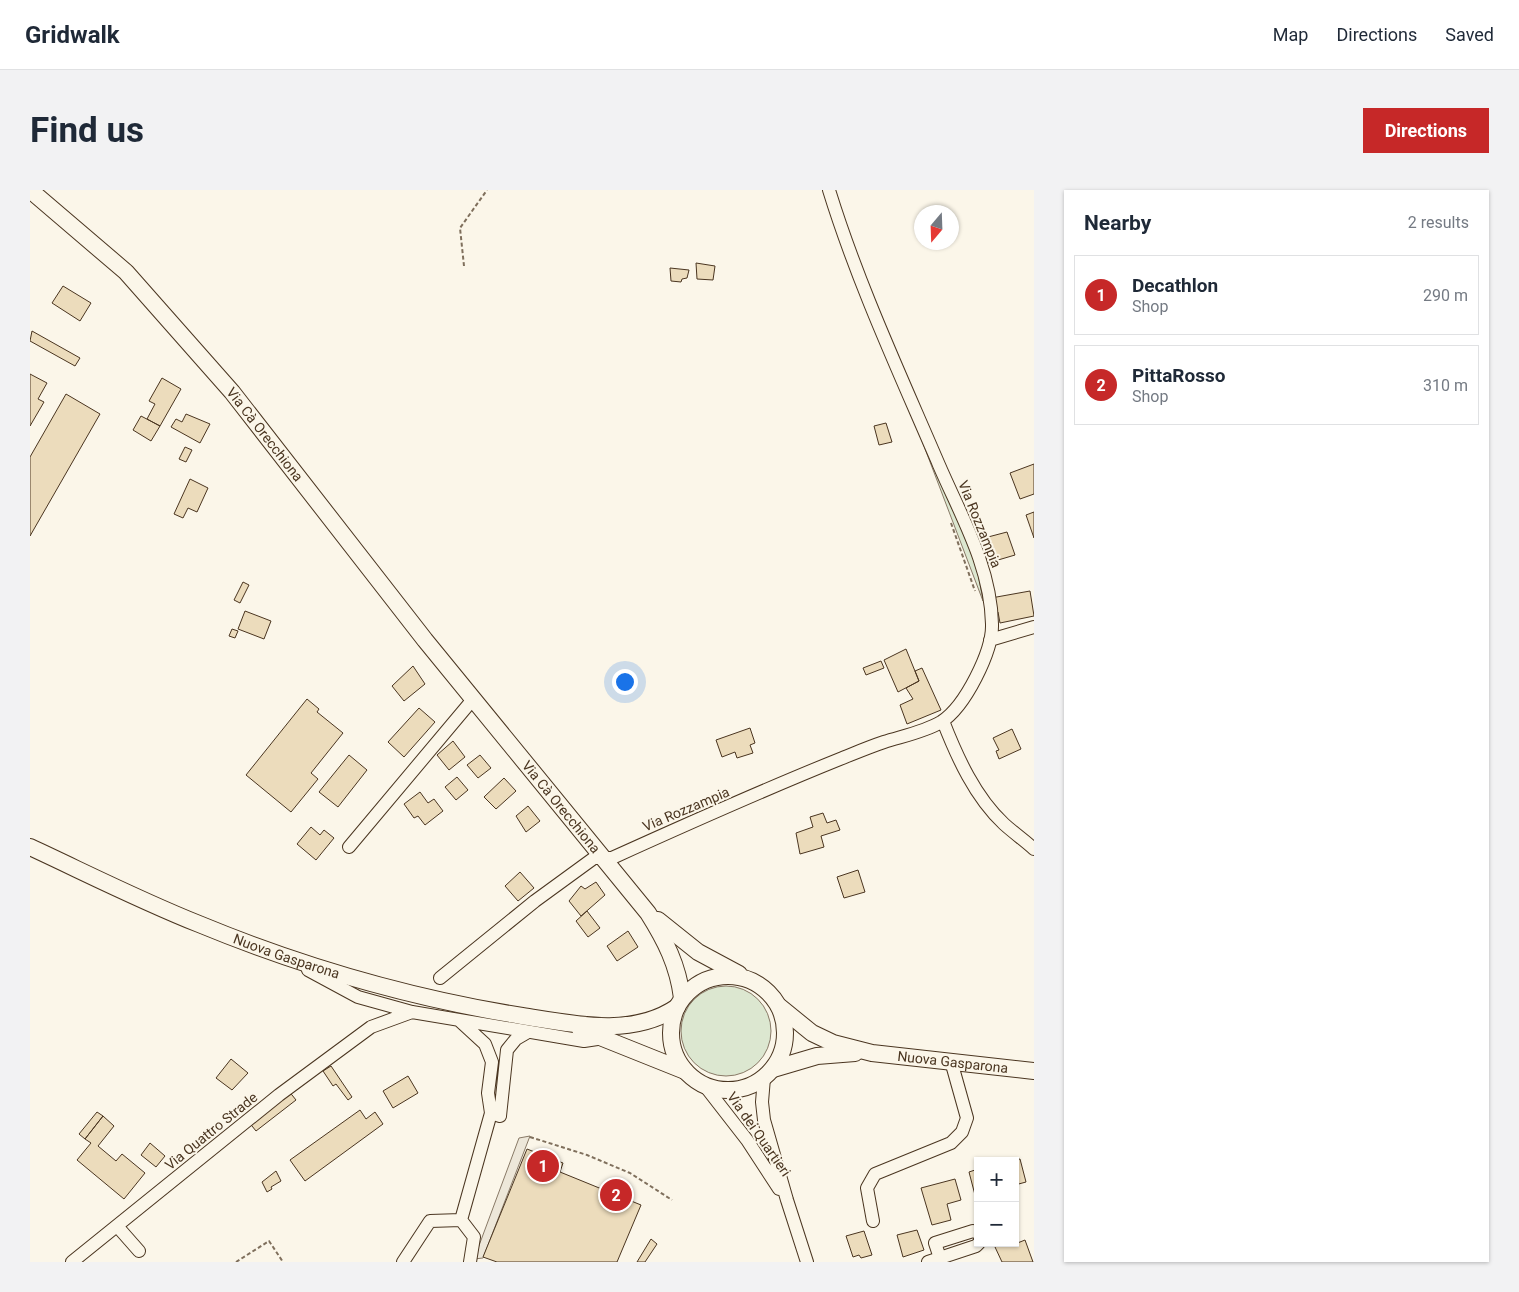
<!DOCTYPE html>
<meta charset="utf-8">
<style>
body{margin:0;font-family:Roboto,sans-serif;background:#f2f2f3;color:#1f2937}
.controls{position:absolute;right:15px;bottom:15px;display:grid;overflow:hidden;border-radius:0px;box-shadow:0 1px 4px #0004}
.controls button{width:45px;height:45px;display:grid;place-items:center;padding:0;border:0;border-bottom:1px solid #e0e1e3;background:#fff;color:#1f2937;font:25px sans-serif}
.compass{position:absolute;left:884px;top:15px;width:45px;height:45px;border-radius:50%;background:#fff;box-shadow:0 1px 4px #0004;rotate:199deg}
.you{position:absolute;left:594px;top:491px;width:18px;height:18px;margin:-12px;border:4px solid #fff;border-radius:50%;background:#1a73e8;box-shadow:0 0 0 8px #1a73e833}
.badge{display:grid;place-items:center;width:32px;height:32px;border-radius:50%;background:#c62828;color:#fff;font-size:16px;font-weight:700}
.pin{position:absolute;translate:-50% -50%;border:2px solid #fff;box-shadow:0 1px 5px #0006}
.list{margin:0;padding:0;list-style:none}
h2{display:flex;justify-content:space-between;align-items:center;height:65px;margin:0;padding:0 20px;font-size:21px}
h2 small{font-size:16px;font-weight:400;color:#747a83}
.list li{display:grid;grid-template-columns:32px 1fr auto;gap:15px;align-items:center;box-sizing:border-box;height:80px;margin:0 10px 10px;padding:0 10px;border:1px solid #e0e1e3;border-radius:0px}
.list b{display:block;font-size:19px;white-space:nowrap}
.list p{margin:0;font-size:16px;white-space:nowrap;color:#747a83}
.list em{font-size:16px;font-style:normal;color:#747a83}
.map{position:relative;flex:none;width:1004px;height:1072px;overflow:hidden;border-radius:0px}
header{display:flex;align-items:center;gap:30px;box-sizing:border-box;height:70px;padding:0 25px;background:#fff;border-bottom:1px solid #e0e1e3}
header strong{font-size:24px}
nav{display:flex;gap:28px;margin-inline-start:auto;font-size:18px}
.intro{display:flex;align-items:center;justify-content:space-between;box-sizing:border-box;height:120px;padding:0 30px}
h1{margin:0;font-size:35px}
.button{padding:12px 22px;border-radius:0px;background:#c62828;color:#fff;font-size:18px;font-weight:700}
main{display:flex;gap:30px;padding:0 30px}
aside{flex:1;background:#fff;border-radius:0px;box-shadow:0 1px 4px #0004}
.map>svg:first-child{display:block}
</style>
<header>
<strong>Gridwalk</strong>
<nav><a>Map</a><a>Directions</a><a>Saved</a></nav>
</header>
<div class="intro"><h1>Find us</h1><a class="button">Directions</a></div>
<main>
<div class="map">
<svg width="1004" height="1072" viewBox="0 0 1004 1072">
<rect width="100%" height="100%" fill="#fbf6e9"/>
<!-- grass -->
<path fill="#dce7d0" stroke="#887966" d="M 889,243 L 945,367 L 953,411 Z
M651 841a45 45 0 1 1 90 0a45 45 0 1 1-90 0Z"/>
<!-- parking -->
<path fill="#ede7d9" stroke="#887966" d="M 500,946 L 453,1068 L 444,1069 L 489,948 Z"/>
<!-- building -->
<path fill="#ecdcbc" stroke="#4a3520" d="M 666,73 L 685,76 L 683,90 L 667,89 Z
M 640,78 L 659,80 L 657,88 L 652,89 L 651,92 L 641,91 Z
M 33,96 L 61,113 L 50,131 L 22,113 Z
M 2,141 L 50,168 L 45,176 L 0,151 Z
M 0,184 L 17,193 L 8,209 L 14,212 L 0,236 Z
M 132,188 L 151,199 L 130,236 L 117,229 L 125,214 L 119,211 Z
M 36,204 L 70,224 L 0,346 L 0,267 Z
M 156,224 L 180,234 L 170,253 L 141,237 L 146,229 L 152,232 Z
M 111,226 L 130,236 L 121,251 L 103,240 Z
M 856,233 L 862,252 L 849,255 L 844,236 Z
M 155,257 L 162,260 L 156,272 L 149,269 Z
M 1004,274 L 1004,304 L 990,309 L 980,283 Z
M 160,289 L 178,298 L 167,322 L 158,318 L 153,328 L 144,324 Z
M 1004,322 L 1004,348 L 996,325 Z
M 977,342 L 985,365 L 958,373 L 955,361 L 963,358 L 958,347 Z
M 213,392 L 219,395 L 210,413 L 204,410 Z
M 1000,401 L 1004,426 L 970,433 L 968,422 L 963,422 L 961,408 Z
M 215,421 L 241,431 L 234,449 L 208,439 Z
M 202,439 L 208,441 L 205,448 L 199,446 Z
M 876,459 L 889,491 L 868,502 L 854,470 Z
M 851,471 L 854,478 L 836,485 L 833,478 Z
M 383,476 L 395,494 L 374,511 L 362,496 Z
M 892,478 L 911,520 L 877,534 L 870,515 L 883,509 L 876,498 L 889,491 L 885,481 Z
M 277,509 L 289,519 L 287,522 L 313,543 L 281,583 L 288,589 L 261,622 L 216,585 Z
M 389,518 L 405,532 L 374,567 L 358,552 Z
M 720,538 L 725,553 L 720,555 L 723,563 L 707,568 L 705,562 L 692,567 L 686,550 Z
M 982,539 L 991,559 L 969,569 L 966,561 L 969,560 L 963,548 Z
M 423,551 L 435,567 L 419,580 L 407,565 Z
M 319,565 L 337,580 L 308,617 L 289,602 Z
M 450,565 L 461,578 L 448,588 L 437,575 Z
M 427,587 L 438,600 L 426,610 L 415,597 Z
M 474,588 L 486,601 L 466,619 L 454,607 Z
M 390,602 L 398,613 L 404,609 L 413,621 L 395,635 L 388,626 L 384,628 L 374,614 Z
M 498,616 L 510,631 L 496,642 L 486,626 Z
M 793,623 L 797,633 L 806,630 L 810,640 L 791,646 L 794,657 L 770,664 L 766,643 L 783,637 L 780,627 Z
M 281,637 L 290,645 L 294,640 L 304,648 L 286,670 L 267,654 Z
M 828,680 L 835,702 L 814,708 L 807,687 Z
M 490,682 L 504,698 L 488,711 L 475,696 Z
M 566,692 L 575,705 L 551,726 L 539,711 L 551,696 L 555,699 Z
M 557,721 L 570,738 L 558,747 L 546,731 Z
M 598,741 L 608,757 L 587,771 L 577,756 Z
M 201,869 L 218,883 L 202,900 L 186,888 Z
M 301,876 L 322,907 L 318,910 L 306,894 L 303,896 L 293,881 Z
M 378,886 L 388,903 L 363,918 L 353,901 Z
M 258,900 L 266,910 L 226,941 L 218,931 Z
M 330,920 L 336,929 L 345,922 L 353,934 L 275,991 L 260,970 Z
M 67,922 L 73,926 L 55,949 L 49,944 Z
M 73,926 L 84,936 L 68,956 L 86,971 L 92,964 L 115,983 L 94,1009 L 47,970 L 61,953 L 55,949 Z
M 120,953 L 135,966 L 126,977 L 111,965 Z
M 497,959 L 533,973 L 530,982 L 611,1015 L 587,1072 L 467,1072 L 453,1067 Z
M 990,969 L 996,992 L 985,995 L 985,971 L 981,971 Z
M 948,979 L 948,1005 L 945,1005 L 939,982 Z
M 246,981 L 251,991 L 241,997 L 242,999 L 237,1002 L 232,992 Z
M 925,989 L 931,1010 L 917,1014 L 921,1030 L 902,1035 L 891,998 Z
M 887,1040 L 894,1060 L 873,1067 L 867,1045 Z
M 834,1041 L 842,1065 L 831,1068 L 829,1065 L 823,1067 L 816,1046 Z
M 621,1049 L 627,1054 L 615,1072 L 607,1072 Z
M 995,1050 L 1003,1072 L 972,1072 L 965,1057 L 974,1053 L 979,1053 L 980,1056 Z"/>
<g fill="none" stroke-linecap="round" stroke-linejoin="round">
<!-- minor casing -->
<g stroke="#4a3520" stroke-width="14">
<path id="minor" d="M 960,450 L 1004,437
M 913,531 C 927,567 945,607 974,634 C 984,643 994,650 1004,659
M 319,657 L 439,514 L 445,511
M 278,780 L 328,807 L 382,822 L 554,851 L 574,848
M 410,788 L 505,711 L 564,668 L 582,668 C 657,634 733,600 810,569 C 825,563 839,557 854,552 C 873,546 894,542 911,532 C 935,517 963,461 962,434 C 961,377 931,326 909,275 C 870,184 828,94 799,0
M 430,831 L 455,854 L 462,872 L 458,903 L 461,923 L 431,1030 L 444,1047 L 440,1072
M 734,888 L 732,912 L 734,930 L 757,1010 L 777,1072
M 675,896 L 717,950 L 749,999
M 461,923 L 470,926 L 477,860 L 486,849 L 498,842
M 843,1031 L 837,998 L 845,984 L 921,953 L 932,942 L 937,928 L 921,871
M 87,1036 L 109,1061
M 910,1068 L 905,1053 L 943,1041 L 948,1043
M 42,1072 L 249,905 L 341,837 L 382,822
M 373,1072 L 400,1031 L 431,1030
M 898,1072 L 946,1056 L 949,1053"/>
</g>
<!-- major casing -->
<g stroke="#4a3520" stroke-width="18">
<g id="major">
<path id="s1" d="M 0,0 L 96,82 L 202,202 L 395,450 L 618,723 C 635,750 648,775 652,808"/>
<path id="s2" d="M 0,657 C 56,683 111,711 169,734 C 273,777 381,808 492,826 C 543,834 602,848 647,817"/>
<path d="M 628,730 L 668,762 L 709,784"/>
<circle cx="698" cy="843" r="57"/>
<path id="s3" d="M 750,817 L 782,843 L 803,853 L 842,863 L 1004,881"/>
<path d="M 550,839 L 655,881"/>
<path d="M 743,879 L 787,866 L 825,863"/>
</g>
</g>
<!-- path -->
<path stroke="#7f6f5c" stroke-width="2" stroke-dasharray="4 2.5" stroke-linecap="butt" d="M 434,76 L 430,38 L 457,0
M 921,333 L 945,401
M 500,947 L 557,965 L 600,983 L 642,1010
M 206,1072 L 239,1051 L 253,1072"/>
<!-- minor -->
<use href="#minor" stroke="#fbf6e9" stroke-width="12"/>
<!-- major -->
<use href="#major" stroke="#fbf6e9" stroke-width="16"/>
</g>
<g text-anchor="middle" stroke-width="4" stroke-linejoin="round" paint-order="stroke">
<!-- street labels -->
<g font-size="14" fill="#4a3520" stroke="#fbf6e9">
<text dy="5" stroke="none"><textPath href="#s1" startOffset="340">Via Cà Orecchiona</textPath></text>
<text transform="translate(950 334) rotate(68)" y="5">Via Rozzampia</text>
<text dy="5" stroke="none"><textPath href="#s1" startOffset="816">Via Cà Orecchiona</textPath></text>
<text transform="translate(656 619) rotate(-23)" y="5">Via Rozzampia</text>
<text dy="5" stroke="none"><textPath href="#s2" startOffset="279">Nuova Gasparona</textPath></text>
<text dy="5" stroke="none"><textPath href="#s3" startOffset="186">Nuova Gasparona</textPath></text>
<text transform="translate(181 941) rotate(-39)" y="5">Via Quattro Strade</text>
<text transform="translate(729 944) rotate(55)" y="5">Via dei Quartieri</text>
</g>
</g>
</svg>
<div class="controls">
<button>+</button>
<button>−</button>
</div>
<svg class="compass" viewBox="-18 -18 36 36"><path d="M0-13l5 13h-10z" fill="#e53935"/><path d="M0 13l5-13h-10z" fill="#747a83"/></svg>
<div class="you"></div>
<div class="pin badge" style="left:513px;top:976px">1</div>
<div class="pin badge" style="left:586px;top:1005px">2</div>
</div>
<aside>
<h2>Nearby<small>2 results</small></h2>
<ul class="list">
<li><span class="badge">1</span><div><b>Decathlon</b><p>Shop</p></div><em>290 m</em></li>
<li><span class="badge">2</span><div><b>PittaRosso</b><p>Shop</p></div><em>310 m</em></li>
</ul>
</aside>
</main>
